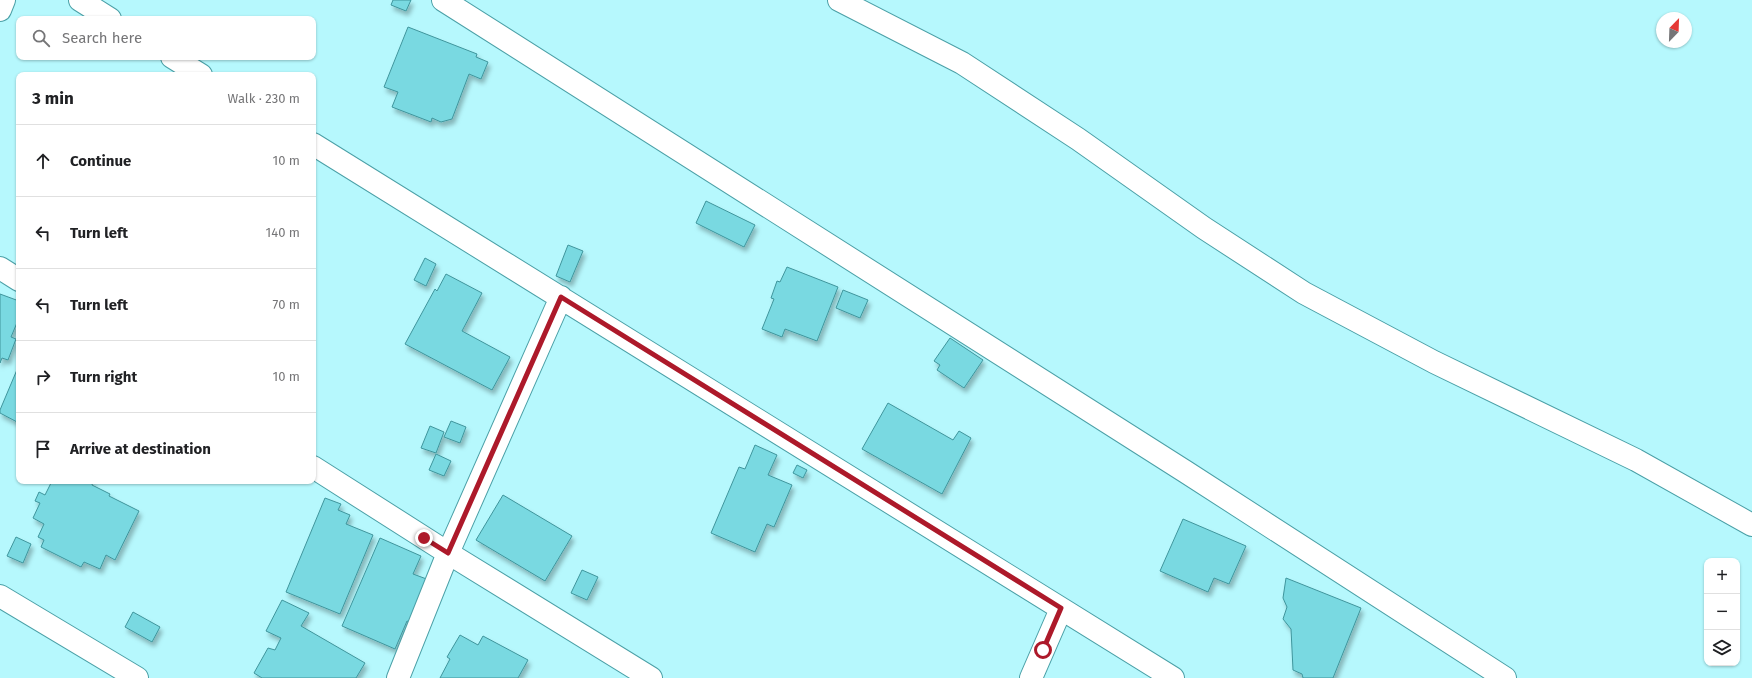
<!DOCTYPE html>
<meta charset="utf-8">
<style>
body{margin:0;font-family:"Fira Sans",sans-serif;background:#f2f2f2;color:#202124}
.controls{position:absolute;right:12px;bottom:12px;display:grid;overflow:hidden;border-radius:8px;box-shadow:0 1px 3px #0004}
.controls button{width:36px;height:36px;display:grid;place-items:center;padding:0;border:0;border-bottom:1px solid #e0e0e0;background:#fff;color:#202124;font:20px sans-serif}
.compass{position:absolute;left:1656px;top:12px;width:36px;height:36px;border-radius:50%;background:#fff;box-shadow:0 1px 3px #0004;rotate:23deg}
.stop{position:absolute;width:12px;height:12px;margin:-9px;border:3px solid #ad192a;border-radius:50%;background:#fff}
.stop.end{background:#ad192a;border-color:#fff;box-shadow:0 1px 4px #0008}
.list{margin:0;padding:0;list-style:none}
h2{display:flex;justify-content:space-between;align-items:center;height:52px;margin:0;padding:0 16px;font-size:17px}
h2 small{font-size:13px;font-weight:400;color:#757577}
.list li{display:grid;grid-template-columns:26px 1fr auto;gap:12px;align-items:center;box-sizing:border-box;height:72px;padding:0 16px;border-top:1px solid #e0e0e0}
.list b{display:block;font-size:15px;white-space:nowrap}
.list em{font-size:13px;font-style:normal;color:#757577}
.icon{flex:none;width:22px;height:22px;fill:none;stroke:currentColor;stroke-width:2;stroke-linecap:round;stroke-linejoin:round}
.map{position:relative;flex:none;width:1752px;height:678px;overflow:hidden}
.search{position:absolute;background:#fff;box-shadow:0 1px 3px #0004;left:16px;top:16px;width:300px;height:44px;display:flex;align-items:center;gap:10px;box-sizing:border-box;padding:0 14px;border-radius:8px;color:#757577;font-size:15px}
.panel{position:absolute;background:#fff;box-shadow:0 1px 3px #0004;left:16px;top:72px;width:300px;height:412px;border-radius:8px}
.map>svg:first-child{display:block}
</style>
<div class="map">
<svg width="1752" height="678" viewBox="0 0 1752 678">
<defs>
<filter id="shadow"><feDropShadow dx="2.5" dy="4.5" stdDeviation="2" flood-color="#0004"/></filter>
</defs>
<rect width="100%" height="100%" fill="#b6f8fd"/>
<!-- building -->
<path fill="#79d9e1" stroke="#3f959c" filter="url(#shadow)" d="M 393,0 L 411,0 L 406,11 L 391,5 Z
M 408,27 L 477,54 L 476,57 L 488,62 L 481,79 L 469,74 L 452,119 L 441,122 L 432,118 L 431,122 L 392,107 L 398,92 L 384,87 Z
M 706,201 L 755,225 L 744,247 L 696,223 Z
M 568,245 L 583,251 L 570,282 L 556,276 Z
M 425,258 L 436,264 L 426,286 L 414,280 Z
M 787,267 L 838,287 L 817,341 L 785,329 L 782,337 L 762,329 L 774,299 L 771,298 L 777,281 L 780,282 Z
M 446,274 L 482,293 L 462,331 L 510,357 L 492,390 L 405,344 L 435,289 L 437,291 Z
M 843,290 L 868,300 L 860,318 L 836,308 Z
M 0,294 L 19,301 L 19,318 L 11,337 L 16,339 L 8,360 L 2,358 L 0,363 Z
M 950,338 L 983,360 L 964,388 L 937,370 L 940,365 L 934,361 Z
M 19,365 L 19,423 L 0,413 L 0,410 Z
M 888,403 L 953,440 L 959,431 L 971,438 L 942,494 L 862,449 Z
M 451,421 L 466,427 L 460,443 L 444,437 Z
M 430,426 L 444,432 L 436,453 L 421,448 Z
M 755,445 L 777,455 L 768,475 L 792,485 L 774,527 L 767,524 L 755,552 L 711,533 L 739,467 L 745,469 Z
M 436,454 L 451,461 L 444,476 L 429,470 Z
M 797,465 L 807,470 L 803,478 L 793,473 Z
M 52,481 L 93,481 L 92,485 L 110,494 L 109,496 L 139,511 L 115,560 L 106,555 L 100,569 L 84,562 L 81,567 L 41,547 L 44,540 L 38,537 L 44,524 L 33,518 L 40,503 L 35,501 L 39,492 L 45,495 Z
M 503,495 L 572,536 L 545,581 L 476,540 Z
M 325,498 L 341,504 L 338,510 L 350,515 L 346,524 L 373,535 L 340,614 L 286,592 Z
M 1183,519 L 1246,546 L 1229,584 L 1214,578 L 1208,592 L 1160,571 Z
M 16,537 L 31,544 L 23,563 L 7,556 Z
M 380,538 L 421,556 L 413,574 L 432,581 L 414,624 L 407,621 L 395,649 L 342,626 Z
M 582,570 L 598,577 L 587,600 L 571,593 Z
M 1286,578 L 1361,608 L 1333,678 L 1303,678 L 1302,674 L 1293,670 L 1291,629 L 1283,619 L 1287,607 L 1283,598 Z
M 282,600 L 309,613 L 301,626 L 365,663 L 356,678 L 262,678 L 254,673 L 268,648 L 275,650 L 281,638 L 266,631 Z
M 133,612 L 160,627 L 152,642 L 125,627 Z
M 460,635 L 478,645 L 483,636 L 528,660 L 518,678 L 440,678 L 450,659 L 447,657 Z"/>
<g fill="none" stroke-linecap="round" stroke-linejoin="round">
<!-- minor casing -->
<g stroke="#4ba0a7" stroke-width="24">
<path id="minor" d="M 80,0 L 110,19
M 443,0 L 1186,472 L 1505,678
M 839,0 L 962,63 L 1078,139 L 1204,228 L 1304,293 L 1434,362 L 1636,460 L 1752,525
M 0,10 L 4,0
M 172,57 L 201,75
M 313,144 L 1173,678
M 0,268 L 19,280
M 313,467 L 448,553 L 651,678
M 0,596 L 137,678
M 398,678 L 448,553 L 561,297
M 1031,678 L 1061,609"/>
</g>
<!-- minor -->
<use href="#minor" stroke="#fff" stroke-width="22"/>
</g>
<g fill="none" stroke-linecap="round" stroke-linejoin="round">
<!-- route -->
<path stroke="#ad192a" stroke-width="5" d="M 424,538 L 448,553 L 561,297 L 1061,608 L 1043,650"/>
</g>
</svg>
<div class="controls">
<button>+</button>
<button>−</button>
<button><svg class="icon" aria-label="layers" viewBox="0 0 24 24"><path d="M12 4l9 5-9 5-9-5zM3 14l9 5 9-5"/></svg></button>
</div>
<svg class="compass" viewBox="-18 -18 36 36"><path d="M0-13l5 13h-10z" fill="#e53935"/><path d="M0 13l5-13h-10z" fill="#757577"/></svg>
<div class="stop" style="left:1043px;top:650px"></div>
<div class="stop end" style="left:424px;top:538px"></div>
<div class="search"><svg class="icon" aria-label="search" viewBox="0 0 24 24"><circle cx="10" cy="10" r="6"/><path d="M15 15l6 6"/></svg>Search here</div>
<section class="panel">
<h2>3 min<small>Walk · 230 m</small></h2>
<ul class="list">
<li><svg class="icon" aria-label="ahead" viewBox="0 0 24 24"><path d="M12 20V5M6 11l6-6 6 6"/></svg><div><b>Continue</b></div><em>10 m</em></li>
<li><svg class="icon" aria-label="left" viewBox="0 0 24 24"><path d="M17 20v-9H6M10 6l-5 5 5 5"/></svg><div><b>Turn left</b></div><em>140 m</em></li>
<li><svg class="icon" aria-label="left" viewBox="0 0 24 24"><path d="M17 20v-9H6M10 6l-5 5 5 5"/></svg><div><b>Turn left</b></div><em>70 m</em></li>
<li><svg class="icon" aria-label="right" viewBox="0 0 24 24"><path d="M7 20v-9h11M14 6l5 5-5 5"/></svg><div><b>Turn right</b></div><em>10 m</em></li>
<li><svg class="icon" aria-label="arrive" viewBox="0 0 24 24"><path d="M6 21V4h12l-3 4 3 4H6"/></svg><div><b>Arrive at destination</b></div></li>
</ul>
</section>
</div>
